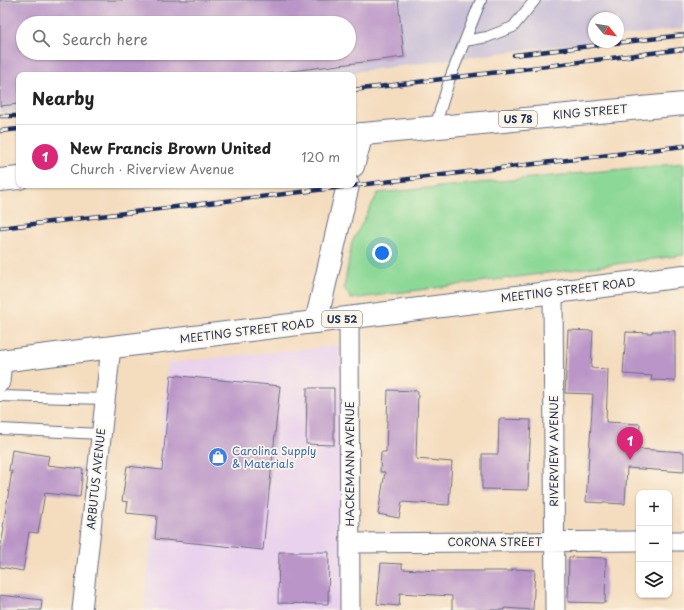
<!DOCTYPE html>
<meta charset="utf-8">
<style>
body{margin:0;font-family:"Playpen Sans",sans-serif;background:#f6f6f6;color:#222}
.controls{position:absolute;right:12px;bottom:12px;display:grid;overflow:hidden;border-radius:8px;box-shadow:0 1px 3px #0004}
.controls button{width:36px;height:36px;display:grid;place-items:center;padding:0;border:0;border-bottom:1px solid #e0e0e0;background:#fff;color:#222;font:20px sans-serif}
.compass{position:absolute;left:588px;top:12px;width:36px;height:36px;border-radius:50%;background:#fff;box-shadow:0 1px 3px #0004;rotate:120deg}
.you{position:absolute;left:382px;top:253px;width:14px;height:14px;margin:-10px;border:3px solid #fff;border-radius:50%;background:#1a73e8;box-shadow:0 0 0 6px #1a73e833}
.badge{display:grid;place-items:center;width:26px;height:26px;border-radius:50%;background:#db2777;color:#fff;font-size:13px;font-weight:700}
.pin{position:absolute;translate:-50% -33px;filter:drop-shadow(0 1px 2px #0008)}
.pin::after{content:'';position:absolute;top:21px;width:14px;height:12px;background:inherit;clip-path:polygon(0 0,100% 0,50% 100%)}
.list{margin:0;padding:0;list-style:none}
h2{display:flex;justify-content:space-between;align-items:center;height:52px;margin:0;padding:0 16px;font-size:17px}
h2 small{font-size:13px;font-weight:400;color:#767676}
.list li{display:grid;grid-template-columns:26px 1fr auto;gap:12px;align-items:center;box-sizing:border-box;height:64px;padding:0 16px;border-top:1px solid #e0e0e0}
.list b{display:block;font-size:15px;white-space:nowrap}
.list p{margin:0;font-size:13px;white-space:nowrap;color:#767676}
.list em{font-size:13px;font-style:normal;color:#767676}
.icon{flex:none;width:22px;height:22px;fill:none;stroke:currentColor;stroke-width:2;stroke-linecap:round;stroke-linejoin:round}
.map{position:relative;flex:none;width:684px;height:610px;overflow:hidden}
.search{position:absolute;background:#fff;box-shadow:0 1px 3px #0004;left:16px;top:16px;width:340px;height:44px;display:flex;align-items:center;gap:10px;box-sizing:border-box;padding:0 14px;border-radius:22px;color:#767676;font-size:15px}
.panel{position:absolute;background:#fff;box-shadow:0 1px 3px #0004;left:16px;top:72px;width:340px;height:116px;border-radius:8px}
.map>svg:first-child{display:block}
</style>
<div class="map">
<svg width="684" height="610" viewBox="0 0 684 610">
<rect width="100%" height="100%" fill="#fcf5e5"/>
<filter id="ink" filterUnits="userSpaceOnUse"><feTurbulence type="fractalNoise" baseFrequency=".025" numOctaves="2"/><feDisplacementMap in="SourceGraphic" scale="8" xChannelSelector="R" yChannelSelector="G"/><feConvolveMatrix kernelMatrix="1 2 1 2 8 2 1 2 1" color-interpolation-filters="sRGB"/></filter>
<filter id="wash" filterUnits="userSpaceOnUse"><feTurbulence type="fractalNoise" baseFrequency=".012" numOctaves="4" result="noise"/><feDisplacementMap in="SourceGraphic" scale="16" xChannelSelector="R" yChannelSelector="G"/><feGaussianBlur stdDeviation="0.9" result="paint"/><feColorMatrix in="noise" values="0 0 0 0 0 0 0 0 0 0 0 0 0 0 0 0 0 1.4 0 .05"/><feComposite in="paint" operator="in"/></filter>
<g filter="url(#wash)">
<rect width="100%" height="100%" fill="#f4dcbe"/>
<!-- built -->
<path fill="#e9d2ed" d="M 349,344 L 350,610 L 144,610 L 168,363 Z"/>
<!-- industrial -->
<path fill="#c9bfd7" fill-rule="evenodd" d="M 0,0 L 684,0 L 684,28 L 618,37 L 618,18 L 594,18 L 594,41 L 330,75 L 19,75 L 19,111 L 0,113 ZM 23,23 L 349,23 L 349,53 L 23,53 Z"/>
<!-- green -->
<path fill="#8cd896" stroke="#54847a" d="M 684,163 L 684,255 L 351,299 L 344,288 L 352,242 L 378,193 Z"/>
<g id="blocks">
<!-- building -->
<path fill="#ba95c7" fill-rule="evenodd" d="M 0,0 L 398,0 L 404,57 L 259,75 L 19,75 L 19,104 L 0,106 ZM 23,23 L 349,23 L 349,53 L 23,53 Z
M 568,330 L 593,331 L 591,368 L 608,369 L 606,422 L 640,424 L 639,449 L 684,452 L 684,472 L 627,468 L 625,504 L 586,502 L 593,394 L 565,393 Z
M 652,331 L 675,331 L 675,381 L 651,380 L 652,376 L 623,374 L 626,332 L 652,333 Z
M 171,375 L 280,386 L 263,550 L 155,539 L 157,516 L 126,513 L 128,502 L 122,501 L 127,466 L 162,470 Z
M 307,388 L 334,388 L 334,445 L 306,444 Z
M 388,390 L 418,391 L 416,459 L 452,462 L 449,505 L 402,502 L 399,518 L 378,514 L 385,472 L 380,472 L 381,452 L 386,452 Z
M 499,419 L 531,420 L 528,490 L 482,489 L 482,454 L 498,454 Z
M 12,450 L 49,456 L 47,465 L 83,469 L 80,497 L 45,493 L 38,533 L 29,532 L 23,571 L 0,567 L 0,552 L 4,527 L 3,527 L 12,471 L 9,471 Z
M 279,552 L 329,552 L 328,604 L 278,603 Z
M 569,557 L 606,558 L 605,603 L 568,602 Z
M 381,563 L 402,564 L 402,569 L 439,571 L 512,571 L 512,569 L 535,570 L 533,610 L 504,608 L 504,610 L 452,610 L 452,596 L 400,593 L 399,606 L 377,604 Z
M 0,595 L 42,600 L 41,610 L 0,610 Z"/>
</g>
</g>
<g filter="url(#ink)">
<use href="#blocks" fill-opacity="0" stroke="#676c80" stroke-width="1"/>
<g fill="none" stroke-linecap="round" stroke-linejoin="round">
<!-- service casing -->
<g stroke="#676c80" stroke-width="12">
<path id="service" d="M 465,41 L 487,37 L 513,27 L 535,0
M 435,127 L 450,78 L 481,0
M 0,396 L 105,399
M 0,429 L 101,434"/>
</g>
<!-- minor casing -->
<g stroke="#676c80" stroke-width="21">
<path id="minor" d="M 553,292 L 555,610
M 349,318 L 350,610
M 0,382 L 2,361
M 669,541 L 684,541
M 350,543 L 639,541
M 82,610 L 111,347"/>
</g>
<!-- secondary casing -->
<g stroke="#676c80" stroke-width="24">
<path id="secondary" d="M 353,166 L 362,134
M 316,322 L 348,185"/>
</g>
<!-- primary casing -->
<g stroke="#676c80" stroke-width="24">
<path id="primary" d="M 353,135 L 684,104
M 0,180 L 19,178
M 0,361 L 684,276"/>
</g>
<!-- service -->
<use href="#service" stroke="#fff" stroke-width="10"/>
<!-- minor -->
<use href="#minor" stroke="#fff" stroke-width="19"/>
<!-- secondary -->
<use href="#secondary" stroke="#fff" stroke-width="22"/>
<!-- primary -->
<use href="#primary" stroke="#fff" stroke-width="22"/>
<!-- rail casing -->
<g stroke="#1b2f5e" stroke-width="4.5">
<path id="rail" d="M 514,55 L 684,35
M 353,90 L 684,49
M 0,116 L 19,116
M 0,131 L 19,129
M 0,228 L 684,146"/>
</g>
<!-- rail -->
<use href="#rail" stroke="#fcf5e5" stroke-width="3" stroke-dasharray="9" stroke-linecap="butt"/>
</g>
</g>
<!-- icons -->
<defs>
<g id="shop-disc" transform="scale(1)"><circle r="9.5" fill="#3f7fe0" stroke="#fcf5e5"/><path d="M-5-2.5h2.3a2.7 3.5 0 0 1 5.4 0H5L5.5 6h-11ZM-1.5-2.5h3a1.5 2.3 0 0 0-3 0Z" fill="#fff"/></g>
</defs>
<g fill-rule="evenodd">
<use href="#shop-disc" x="218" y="457"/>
</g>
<g text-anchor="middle" stroke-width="3.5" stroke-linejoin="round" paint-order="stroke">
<!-- shield labels -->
<g fill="#fcf5e5" stroke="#5e6a86" stroke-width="1">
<rect x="499" y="111" width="38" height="16" rx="3"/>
<rect x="322" y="311" width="40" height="16" rx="3"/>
</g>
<g font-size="10" font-weight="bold" fill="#1b2f5e">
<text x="518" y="123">US 78</text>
<text x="342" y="323">US 52</text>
</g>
<!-- street labels -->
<g font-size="11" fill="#1b2f5e" stroke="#fcf5e5">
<text transform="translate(590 112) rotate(-5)" y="4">KING STREET</text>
<text transform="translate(568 290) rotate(-7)" y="4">MEETING STREET ROAD</text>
<text transform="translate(247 331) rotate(-7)" y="4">MEETING STREET ROAD</text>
<text transform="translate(554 451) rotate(-90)" y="4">RIVERVIEW AVENUE</text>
<text transform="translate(350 464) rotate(-90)" y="4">HACKEMANN AVENUE</text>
<text transform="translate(96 479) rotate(-84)" y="4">ARBUTUS AVENUE</text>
<text x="495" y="546">CORONA STREET</text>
</g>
<!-- shop labels -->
<g font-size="11" fill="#366cbe" stroke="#fcf5e5" text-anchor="start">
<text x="232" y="455">Carolina Supply<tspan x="232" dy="13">&amp; Materials</tspan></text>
</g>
</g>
</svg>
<div class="controls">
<button>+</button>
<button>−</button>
<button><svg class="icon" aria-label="layers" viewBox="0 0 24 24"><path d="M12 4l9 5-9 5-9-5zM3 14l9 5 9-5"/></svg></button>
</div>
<svg class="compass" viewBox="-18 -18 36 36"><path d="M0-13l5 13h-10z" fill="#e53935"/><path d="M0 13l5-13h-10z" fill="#767676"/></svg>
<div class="you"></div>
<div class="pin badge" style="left:630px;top:460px">1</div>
<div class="search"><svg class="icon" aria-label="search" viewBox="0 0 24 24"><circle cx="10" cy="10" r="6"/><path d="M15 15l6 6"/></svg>Search here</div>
<section class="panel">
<h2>Nearby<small></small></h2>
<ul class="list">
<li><span class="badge">1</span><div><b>New Francis Brown United</b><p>Church · Riverview Avenue</p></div><em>120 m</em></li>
</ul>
</section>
</div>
